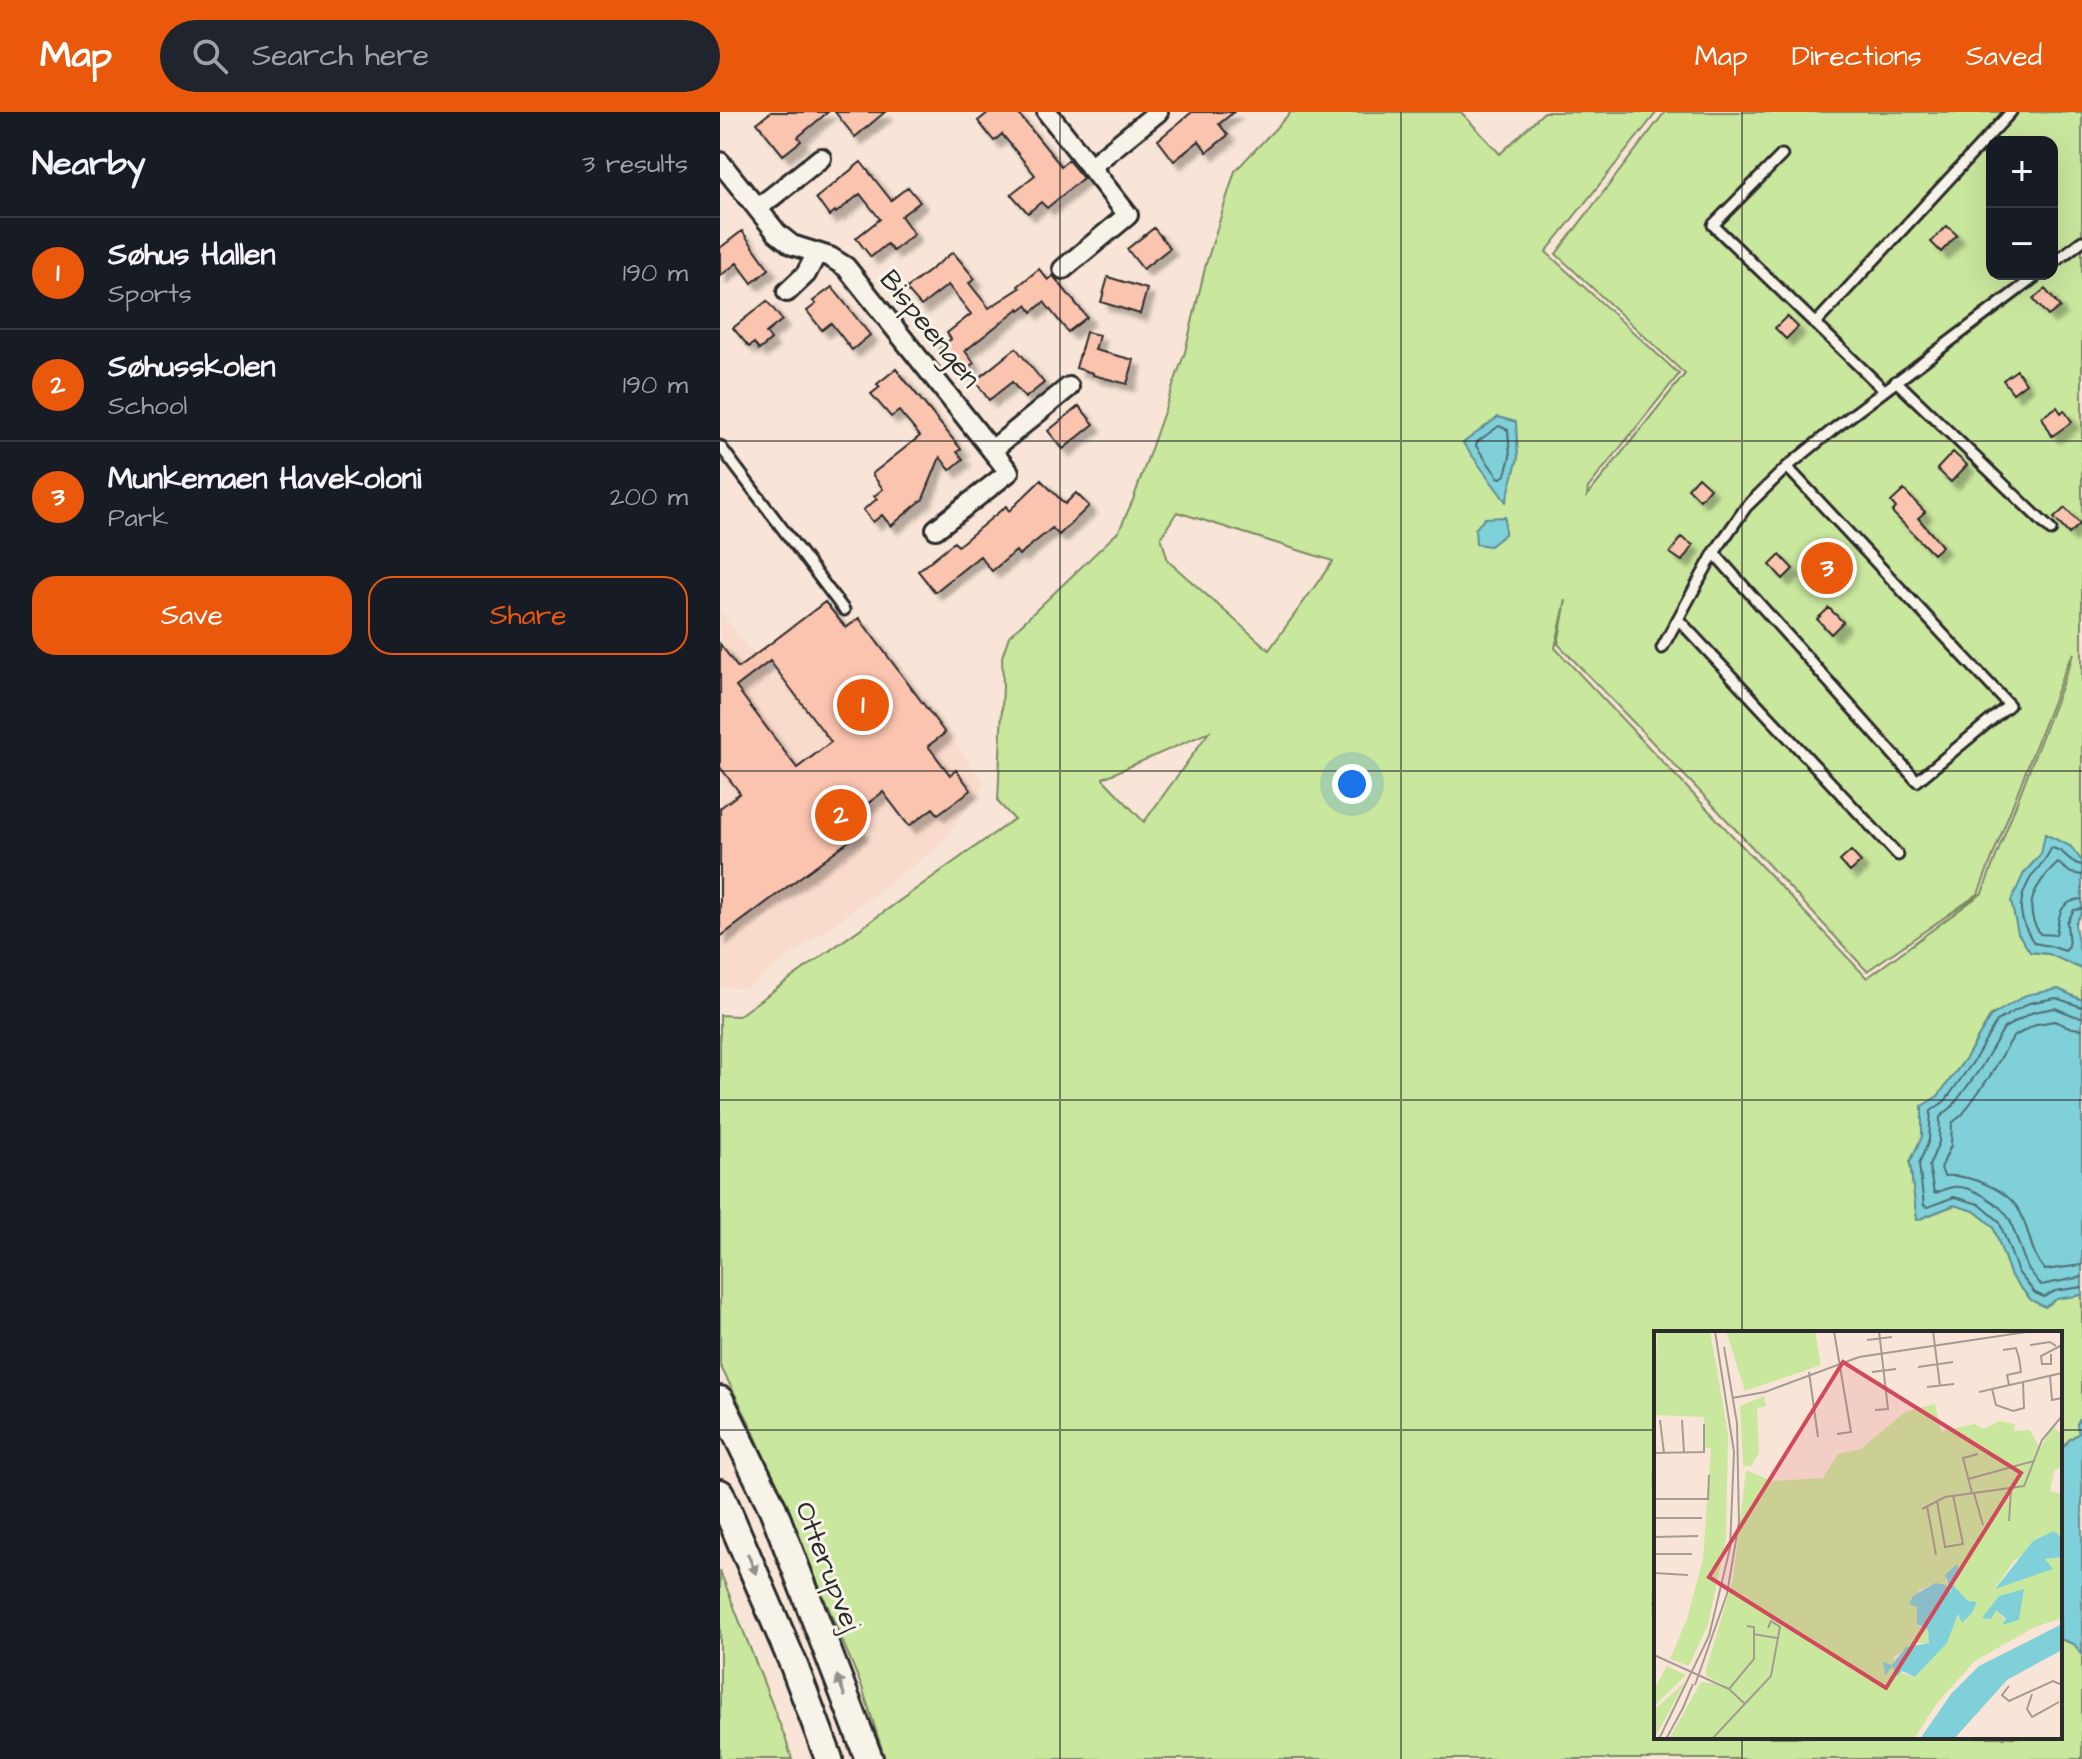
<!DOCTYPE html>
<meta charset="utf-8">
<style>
body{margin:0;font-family:"Architects Daughter",sans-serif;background:#20242c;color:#f1f3f6}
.controls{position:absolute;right:24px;top:24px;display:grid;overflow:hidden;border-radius:16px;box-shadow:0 8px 32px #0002}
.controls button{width:72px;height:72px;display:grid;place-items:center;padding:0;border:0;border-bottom:2px solid #363941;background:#171b24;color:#f1f3f6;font:40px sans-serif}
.you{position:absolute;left:632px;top:672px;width:28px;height:28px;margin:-20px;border:6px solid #fff;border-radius:50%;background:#1a73e8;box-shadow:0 0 0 12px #1a73e833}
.badge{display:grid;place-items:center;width:52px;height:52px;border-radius:50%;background:#ea580c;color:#fff;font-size:26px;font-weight:700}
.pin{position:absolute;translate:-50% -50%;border:4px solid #fff;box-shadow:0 2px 8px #0006}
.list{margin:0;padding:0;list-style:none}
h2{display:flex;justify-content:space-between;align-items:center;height:104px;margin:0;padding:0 32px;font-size:34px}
h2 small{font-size:26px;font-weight:400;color:#9ea1a6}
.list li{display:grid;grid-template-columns:52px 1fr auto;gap:24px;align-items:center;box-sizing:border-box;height:112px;padding:0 32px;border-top:2px solid #363941}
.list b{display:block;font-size:30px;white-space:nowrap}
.list p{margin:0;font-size:26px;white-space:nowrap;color:#9ea1a6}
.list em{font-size:26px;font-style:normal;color:#9ea1a6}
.actions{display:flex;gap:16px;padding:24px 32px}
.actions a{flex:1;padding:18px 0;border:2px solid #ea580c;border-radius:24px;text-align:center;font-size:28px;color:#ea580c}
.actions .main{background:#ea580c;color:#fff}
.icon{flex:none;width:44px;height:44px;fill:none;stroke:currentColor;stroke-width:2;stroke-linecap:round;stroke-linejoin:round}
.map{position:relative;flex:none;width:1362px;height:1647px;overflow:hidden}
header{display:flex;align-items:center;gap:48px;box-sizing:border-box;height:112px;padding:0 40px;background:#ea580c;color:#fff}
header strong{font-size:38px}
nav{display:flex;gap:44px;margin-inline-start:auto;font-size:28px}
.search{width:560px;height:72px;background:#20242c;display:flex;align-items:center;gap:20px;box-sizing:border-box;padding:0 28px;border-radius:44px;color:#9ea1a6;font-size:30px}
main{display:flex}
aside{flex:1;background:#171b24}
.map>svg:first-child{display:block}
</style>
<header>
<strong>Map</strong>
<div class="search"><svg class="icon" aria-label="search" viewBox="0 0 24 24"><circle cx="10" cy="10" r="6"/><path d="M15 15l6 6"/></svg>Search here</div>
<nav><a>Map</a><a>Directions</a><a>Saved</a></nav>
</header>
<main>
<aside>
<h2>Nearby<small>3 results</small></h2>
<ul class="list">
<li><span class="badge">1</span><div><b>Søhus Hallen</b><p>Sports</p></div><em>190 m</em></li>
<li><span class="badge">2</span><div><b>Søhusskolen</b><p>School</p></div><em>190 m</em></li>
<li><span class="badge">3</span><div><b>Munkemaen Havekoloni</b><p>Park</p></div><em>200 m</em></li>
</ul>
<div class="actions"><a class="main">Save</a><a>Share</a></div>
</aside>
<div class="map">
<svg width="1362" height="1647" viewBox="0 0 1362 1647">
<defs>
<filter id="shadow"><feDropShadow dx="7" dy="7" stdDeviation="2" flood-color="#0004"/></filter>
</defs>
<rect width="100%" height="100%" fill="#f8e5d7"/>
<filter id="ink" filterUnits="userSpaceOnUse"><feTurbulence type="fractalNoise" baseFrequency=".0125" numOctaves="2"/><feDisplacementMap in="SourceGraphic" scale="16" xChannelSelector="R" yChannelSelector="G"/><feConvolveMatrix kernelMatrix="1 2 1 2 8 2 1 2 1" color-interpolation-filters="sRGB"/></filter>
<g filter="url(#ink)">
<!-- built -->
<path fill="#f9dbcb" d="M 0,498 L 52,567 L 140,503 L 265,671 L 220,734 L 26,877 L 0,874 Z"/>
<!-- green -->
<path fill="#cae79e" stroke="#7a8964" stroke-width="2" fill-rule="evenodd" d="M 571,0 L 741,0 L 780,42 L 824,0 L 937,0 L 826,140 L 959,262 L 868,376 L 867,384 L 965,262 L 836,142 L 945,0 L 1362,0 L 1362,749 L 1350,734 L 1321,742 L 1304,761 L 1310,840 L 1329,842 L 1362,857 L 1362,888 L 1338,877 L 1271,903 L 1246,946 L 1218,984 L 1202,995 L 1202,1025 L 1190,1050 L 1197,1108 L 1235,1093 L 1254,1098 L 1273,1114 L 1291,1164 L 1337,1186 L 1362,1183 L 1362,1303 L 1357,1312 L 1359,1321 L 1349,1328 L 1340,1340 L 1340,1221 L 936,1221 L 936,1625 L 1340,1625 L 1340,1527 L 1354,1532 L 1362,1542 L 1362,1647 L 165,1647 L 142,1575 L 31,1314 L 0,1253 L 0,903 L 18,904 L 294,707 L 278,690 L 283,574 L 282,545 L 289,524 L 399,419 L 413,388 L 465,240 L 486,152 L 515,59 ZM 1272,30 L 1332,30 L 1332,162 L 1272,162 ZM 457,400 L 613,449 L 549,538 L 448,449 L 441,425 ZM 846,488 L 838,532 L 991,691 L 1147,859 L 1258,782 L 1347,553 L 1354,541 L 1262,781 L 1147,866 L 835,536 ZM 489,620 L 424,710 L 383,667 L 383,666 Z
M 0,1459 L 66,1628 L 72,1647 L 0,1647 Z"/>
<!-- water -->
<path fill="#80d0da" stroke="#5e8e94" stroke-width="2" d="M 778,305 L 796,310 L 798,346 L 786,390 L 743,331 Z
M 785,405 L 785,422 L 770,434 L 756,432 L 755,417 L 765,406 Z
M 1325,722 L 1350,734 L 1362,749 L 1362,800 L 1355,811 C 1356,827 1362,841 1362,857 L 1329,842 L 1310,840 L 1298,821 L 1291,789 L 1304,761 L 1321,742 Z
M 1338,877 L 1362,888 L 1362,1183 L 1337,1187 L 1325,1195 L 1311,1188 L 1291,1164 L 1273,1114 L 1254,1099 L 1234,1093 L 1197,1108 L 1190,1050 L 1202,1025 L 1202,994 L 1218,984 L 1246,946 L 1271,904 L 1306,883 Z
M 1362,1303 L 1362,1542 L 1354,1532 L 1340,1527 L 1340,1340 L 1349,1328 L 1359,1321 L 1357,1312 Z"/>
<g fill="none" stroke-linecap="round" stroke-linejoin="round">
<!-- shore -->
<path stroke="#4d6d71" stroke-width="2" d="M 779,314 L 788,318 L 790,345 L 785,363 L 781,366 L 778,365 L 756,334 L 757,330 Z
M 1362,753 C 1349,752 1345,737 1331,736 C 1326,750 1317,755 1310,767 C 1296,791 1299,808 1314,831 L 1330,834 L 1345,839 L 1349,835 L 1347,810 L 1354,798 L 1362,797
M 1362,763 L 1351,761 L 1338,751 C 1316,771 1301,793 1320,822 L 1336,823 C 1339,805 1338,789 1362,787
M 1362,895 L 1336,886 L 1309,891 L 1277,909 L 1253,950 L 1225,989 L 1211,999 L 1209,1028 L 1199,1052 L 1204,1094 L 1208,1095 L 1234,1085 L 1259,1092 L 1279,1109 L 1298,1160 L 1315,1181 L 1324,1185 L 1335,1179 L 1362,1175
M 1362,905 L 1355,904 L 1335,896 L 1313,900 L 1284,916 L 1260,957 L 1232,995 L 1220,1005 L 1219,1030 L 1209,1054 L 1214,1081 C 1220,1080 1226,1076 1233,1075 C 1252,1073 1281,1092 1290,1108 L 1307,1155 L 1321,1173 L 1362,1165
M 1362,917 L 1352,916 L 1334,909 L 1317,912 L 1293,925 L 1270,964 L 1242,1003 L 1232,1011 L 1231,1033 L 1221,1056 L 1224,1064 C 1249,1062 1288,1077 1300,1100 C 1310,1119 1310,1141 1325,1158 L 1362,1153"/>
</g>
<!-- building -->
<path fill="#fbc4af" stroke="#2b2b2b" stroke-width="2" fill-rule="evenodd" filter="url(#shadow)" d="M 51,0 L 108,0 L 78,25 L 81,29 L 63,43 L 37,11 Z
M 115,0 L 165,0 L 135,25 Z
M 269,0 L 297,0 L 341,54 L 348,48 L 363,66 L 327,96 L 321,90 L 308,101 L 291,82 L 315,63 L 282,22 L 274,29 L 258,9 Z
M 472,0 L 514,0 L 499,12 L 508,23 L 487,40 L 479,29 L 454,49 L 438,28 Z
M 141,50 L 171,88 L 188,75 L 200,90 L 181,104 L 194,122 L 173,139 L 167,132 L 151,145 L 136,126 L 160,107 L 140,82 L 116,101 L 115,99 L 109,104 L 96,86 Z
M 1227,114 L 1237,123 L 1221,140 L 1211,130 Z
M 434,116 L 450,136 L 423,157 L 407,137 Z
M 22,119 L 49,157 L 32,171 L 17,151 L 0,164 L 0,136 Z
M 233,140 L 255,167 L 249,171 L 269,196 L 300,176 L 298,174 L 319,157 L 328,168 L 333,164 L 335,166 L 367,205 L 348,220 L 324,190 L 312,200 L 307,193 L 300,198 L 299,196 L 245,239 L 254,251 L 241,260 L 238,257 L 237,258 L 219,237 L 231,227 L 227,221 L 251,202 L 228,173 L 201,194 L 186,177 Z
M 388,165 L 427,177 L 420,202 L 381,190 Z
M 112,175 L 150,223 L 132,238 L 111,211 L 102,218 L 87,199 L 96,192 L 93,189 Z
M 1325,177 L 1340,195 L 1328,204 L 1313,187 Z
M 47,189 L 62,208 L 46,221 L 51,228 L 39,238 L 34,231 L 29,235 L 13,216 Z
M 1067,204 L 1078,215 L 1066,227 L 1055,216 Z
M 366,220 L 379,223 L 375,238 L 414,248 L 407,272 L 373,263 L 373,261 L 356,256 Z
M 296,236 L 324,271 L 305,286 L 292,270 L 269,288 L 255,269 Z
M 176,257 L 241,337 L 237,340 L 243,347 L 230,358 L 220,345 L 203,387 L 171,414 L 162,403 L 153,410 L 143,398 L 157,387 L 154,384 L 163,377 L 152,362 L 200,324 L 179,299 L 171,305 L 151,282 L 160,275 L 157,272 Z
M 1297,258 L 1306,271 L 1293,281 L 1283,268 Z
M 359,294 L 374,312 L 343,337 L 328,319 Z
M 1337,295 L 1341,301 L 1344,298 L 1352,310 L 1332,324 L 1322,305 Z
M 1233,340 L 1247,353 L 1231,370 L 1217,357 Z
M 978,365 L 990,376 L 980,388 L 968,376 Z
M 321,368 L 345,392 L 356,381 L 369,394 L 339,423 L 332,416 L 299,443 L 296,439 L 272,459 L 260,444 L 215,480 L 198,459 L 234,430 L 238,434 L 286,394 L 289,399 Z
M 1184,378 L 1205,400 L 1198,406 L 1222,434 L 1213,442 L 1172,400 L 1176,396 L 1171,390 Z
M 1345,396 L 1360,412 L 1349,422 L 1334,406 Z
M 961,425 L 973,433 L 962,449 L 950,441 Z
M 1060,443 L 1073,457 L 1063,467 L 1050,453 Z
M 105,490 L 126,516 L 139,506 L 225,621 L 208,634 L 230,663 L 236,658 L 251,678 L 218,702 L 213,696 L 189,714 L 163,680 L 130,705 L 141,720 L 0,825 L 0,696 L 20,681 L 0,655 L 0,532 L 18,556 ZM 50,549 L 111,630 L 77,656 L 16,575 Z
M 1109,496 L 1123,510 L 1111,522 L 1097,507 Z
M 1131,739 L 1141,750 L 1130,760 L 1120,749 Z"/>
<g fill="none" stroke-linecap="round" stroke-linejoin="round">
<!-- service casing -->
<g stroke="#2b2b2b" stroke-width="15">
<path id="service" d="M 1062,43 L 993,113 L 1164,278
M 1332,152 L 1362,129
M 1095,212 L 1291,0
M 1176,269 L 1331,418
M 0,334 L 124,498
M 994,441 L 1197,669 L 1289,593 L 1067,355
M 958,507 L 1178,743
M 942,536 L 994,441 L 1026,395 L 1067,355 L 1115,316 L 1319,162"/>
</g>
<!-- minor casing -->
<g stroke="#2b2b2b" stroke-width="24">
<path id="minor" d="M 327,0 L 408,103 L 343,157
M 0,50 L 57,121 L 72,133 L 110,145 L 126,155 L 289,360 L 216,417
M 370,55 L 438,0
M 38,96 L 101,46
M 67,180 L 86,162 L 97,141
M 272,338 L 349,275"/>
</g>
<!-- secondary casing -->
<g stroke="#2b2b2b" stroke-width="32">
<path id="secondary" d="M 0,1288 L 53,1397 L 149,1647
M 0,1381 L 73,1551 L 109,1647"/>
</g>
<!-- service -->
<use href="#service" stroke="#f7f3e8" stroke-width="9"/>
<!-- minor -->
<use href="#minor" stroke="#f7f3e8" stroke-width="18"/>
<!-- secondary -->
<use href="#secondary" stroke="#f7f3e8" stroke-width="26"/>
</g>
<!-- one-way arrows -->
<defs><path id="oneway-solid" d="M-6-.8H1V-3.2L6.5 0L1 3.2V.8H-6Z" transform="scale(2)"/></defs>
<g fill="#918f8a">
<use href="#oneway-solid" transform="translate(32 1452) rotate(67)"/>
<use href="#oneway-solid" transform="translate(121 1574) rotate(-111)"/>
</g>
</g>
<!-- grid -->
<path fill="none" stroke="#2b2b2b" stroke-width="2" stroke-opacity="0.55" d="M 340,0 L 340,1647M 681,0 L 681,1647M 1022,0 L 1022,1221M 0,329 L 1362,329M 0,659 L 1362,659M 0,988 L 1362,988M 0,1318 L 936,1318M 1340,1318 L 1362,1318M 1022,1625 L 1022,1647"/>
<g text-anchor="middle" stroke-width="6" stroke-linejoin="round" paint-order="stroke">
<!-- street labels -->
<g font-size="28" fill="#2b2b2b" stroke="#f7f3e8">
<text transform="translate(211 216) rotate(51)" y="10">Bispeengen</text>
<text transform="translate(109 1454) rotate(69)" y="10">Otterupvej</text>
</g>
</g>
<!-- overview -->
<g transform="translate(934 1219)">
<rect width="408" height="408" fill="#f8e5d7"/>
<path d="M 3,0 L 56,0 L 74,103 L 72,208 L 54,294 L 35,335 L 16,328 L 33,288 L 49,228 L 57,117 L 51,117 L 50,86 L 0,84 ZM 72,0 L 161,0 L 167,34 L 91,60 ZM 110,65 L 112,75 L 103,77 L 105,122 L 97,135 L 89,135 L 86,75 ZM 281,73 L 287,100 L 321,93 L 329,98 L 346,90 L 361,93 L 360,100 L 376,99 L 386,118 L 399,94 L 408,106 L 408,135 L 400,140 L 396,160 L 408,163 L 408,207 L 400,200 L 360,230 L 341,257 L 398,237 L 390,228 L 408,226 L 408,287 L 381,296 L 321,330 L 283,372 L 260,408 L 15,408 L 47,351 L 71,354 L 52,345 L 52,339 L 79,248 L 92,139 L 118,150 L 169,147 L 184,123 L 207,118 L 251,81 ZM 291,247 L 299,247 L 299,256 L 318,282 L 308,292 L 305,281 L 293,312 L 261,346 L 245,341 L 239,326 L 261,312 L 275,312 L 274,299 L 264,295 L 265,259 L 281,252 L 298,264 ZM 370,258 L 363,284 L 352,290 L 342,278 L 328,287 ZM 13,335 L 32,344 L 0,375 L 0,358 ZM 31,351 L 0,408 L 0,379 Z" fill="#cae79e" fill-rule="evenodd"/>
<path d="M 400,200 L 408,207 L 408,226 L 391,228 L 399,238 L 341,258 L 379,210 ZM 303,233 L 306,244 L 298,253 L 314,270 L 323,271 L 318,282 L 308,292 L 304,283 L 293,312 L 261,346 L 248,340 L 243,345 L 238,335 L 231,345 L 229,331 L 238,334 L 252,316 L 275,312 L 274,299 L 263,293 L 263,276 L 255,273 L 259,265 L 281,252 L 292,254 L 298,263 L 291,244 ZM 370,258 L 365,289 L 348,294 L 352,288 L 342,279 L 337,288 L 328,287 L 345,265 ZM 408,293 L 408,319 L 353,349 L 300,408 L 266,408 L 297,363 L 325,335 Z" fill="#80d0da"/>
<path fill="none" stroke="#a69b92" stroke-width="2" d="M 180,0 L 197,101 L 183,103M 279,0 L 286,55M 213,9 L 238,6M 376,14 L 396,11 L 402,15M 349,19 L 362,17 L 365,27 L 367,41 L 353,44 L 355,54M 397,23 L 397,33 L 388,33 L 387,25 L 408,14M 264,36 L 299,31M 155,41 L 164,106M 218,41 L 242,38M 396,45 L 398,69 L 408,67M 273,56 L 300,53M 338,58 L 342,74 L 359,80 L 370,77 L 369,51M 325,61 L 408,42M 78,67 L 111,61 L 205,26 L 379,0M 221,79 L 234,78 L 225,0M 6,89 L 10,122M 28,89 L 30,121M 0,122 L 50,121 L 50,93M 314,148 L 380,130M 318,162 L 309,127 L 324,123M 320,162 L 329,194M 0,168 L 54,168 L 55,144M 283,170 L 291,216 L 309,213 L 299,164M 273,175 L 282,224M 268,178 L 291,166 L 370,155 L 388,109 L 408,85M 0,187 L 48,187M 355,190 L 357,159M 0,194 L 0,235M 1,206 L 44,205M 1,223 L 38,223M 0,242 L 34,244M 99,303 L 123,307M 0,324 L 75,358M 41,354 L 73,263 L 85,191 L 83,92 L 70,16M 355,355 L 348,364 L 355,370 L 399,350 L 408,354M 378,363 L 373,378 L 378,386 L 405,371M 91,373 L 75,358 L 100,328 L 100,296 L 93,295M 29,377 L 39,353M 5,408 L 55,305 L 76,217 L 80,121 L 61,0M 12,408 L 29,377M 58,408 L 117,345 L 126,296 L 117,290 L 114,297"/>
<path fill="#d1495b" fill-opacity="0.15" stroke="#d1495b" stroke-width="4" d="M 189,31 L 367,142 L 232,357 L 55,246 Z"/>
<rect width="408" height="408" fill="none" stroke="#2b2b2b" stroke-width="4"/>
</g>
</svg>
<div class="controls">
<button>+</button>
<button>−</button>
</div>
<div class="you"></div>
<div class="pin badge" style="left:143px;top:593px">1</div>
<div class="pin badge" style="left:121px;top:703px">2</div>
<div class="pin badge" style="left:1107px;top:456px">3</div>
</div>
</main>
